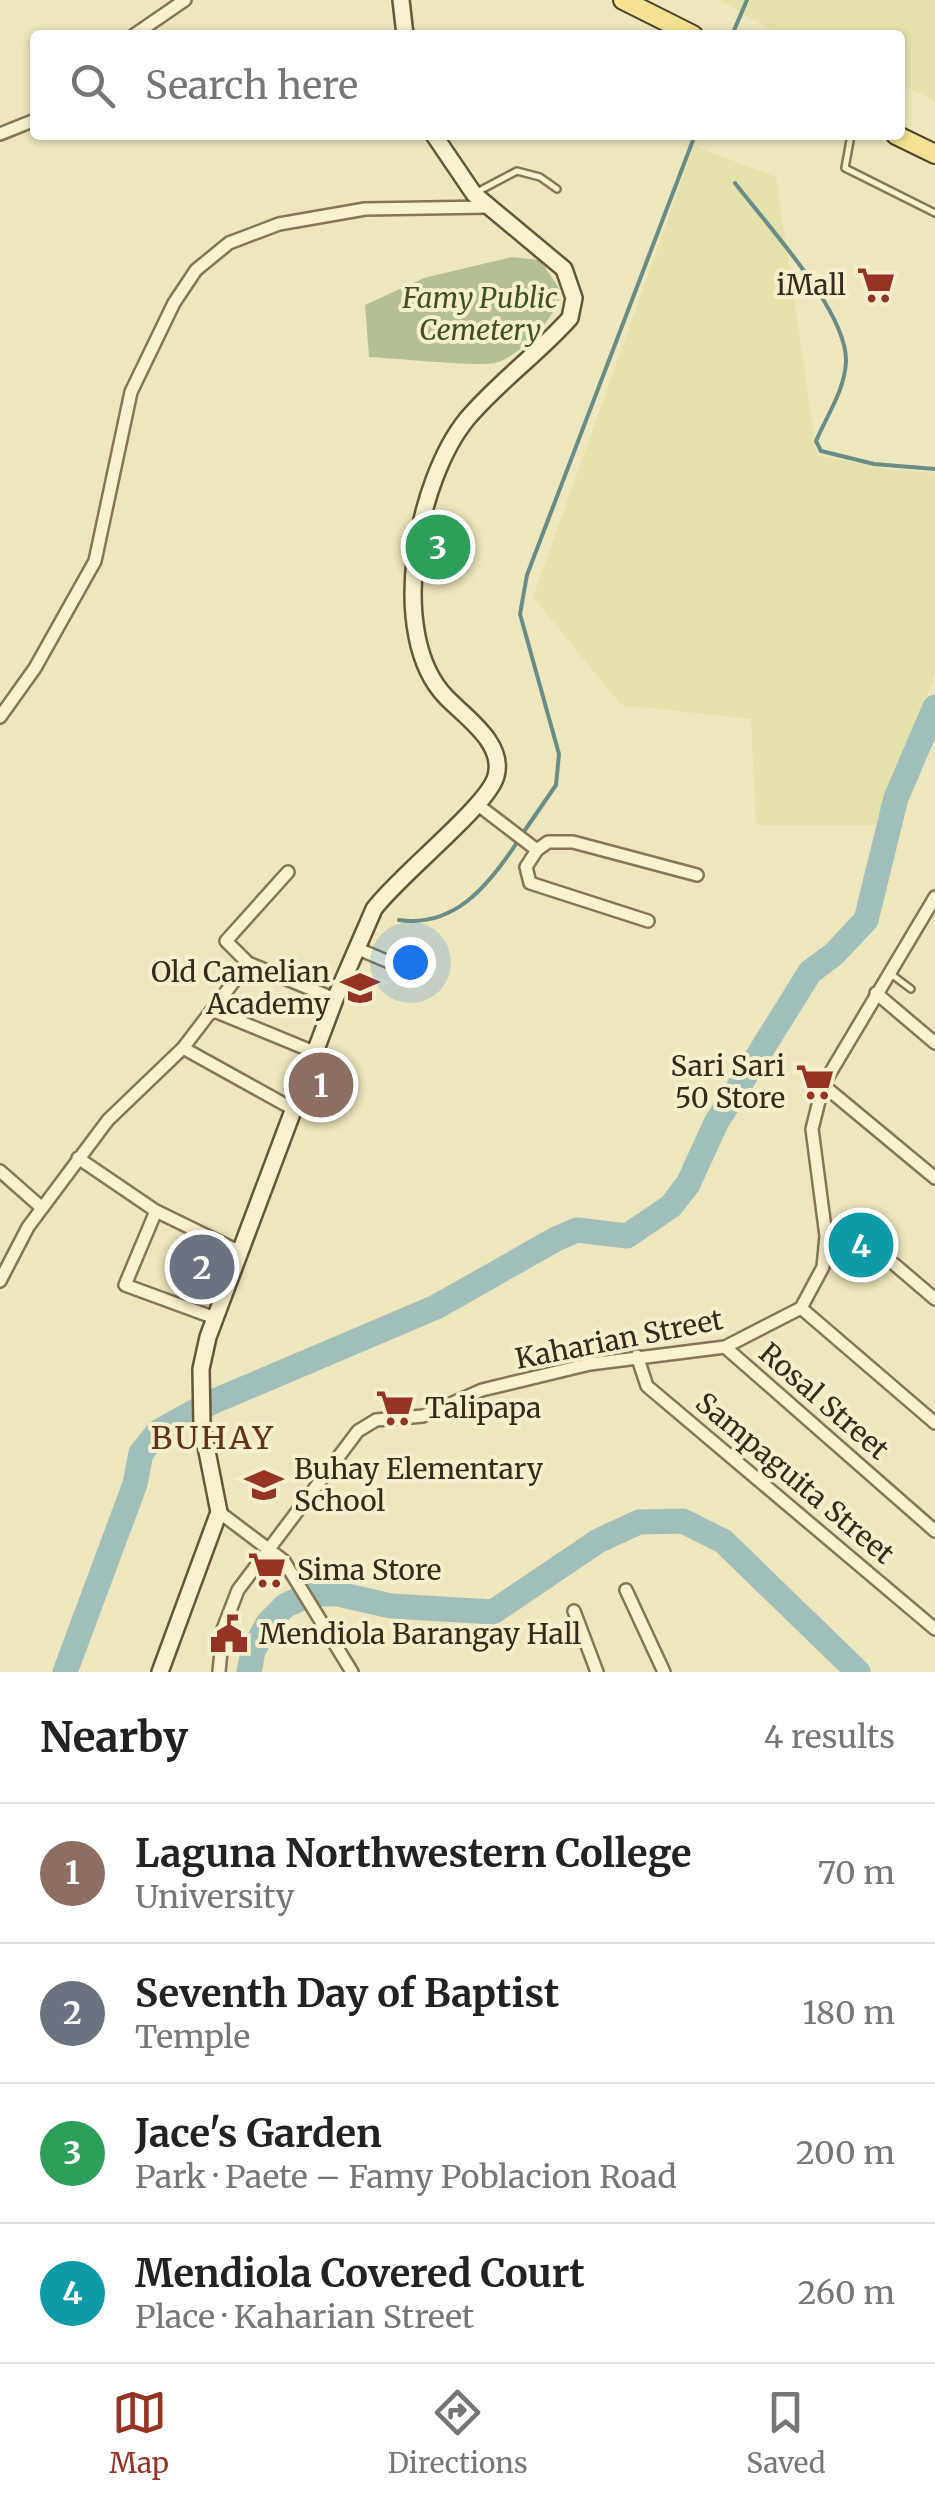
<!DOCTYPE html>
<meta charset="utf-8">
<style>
body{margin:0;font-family:Merriweather,serif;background:#f6f6f6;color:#222}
.you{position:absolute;left:410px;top:962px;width:35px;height:35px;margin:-25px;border:8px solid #fff;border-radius:50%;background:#1a73e8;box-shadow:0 0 0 15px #1a73e833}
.badge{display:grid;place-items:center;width:65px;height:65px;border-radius:50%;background:#953325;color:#fff;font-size:32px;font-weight:700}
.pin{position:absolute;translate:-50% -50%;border:5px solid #fff;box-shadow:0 2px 10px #0006}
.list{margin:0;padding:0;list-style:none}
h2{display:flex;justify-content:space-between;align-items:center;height:130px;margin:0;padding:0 40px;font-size:42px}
h2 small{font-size:32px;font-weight:400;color:#767676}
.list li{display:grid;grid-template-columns:65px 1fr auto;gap:30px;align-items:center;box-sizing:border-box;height:140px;padding:0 40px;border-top:2px solid #e0e0e0}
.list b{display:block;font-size:38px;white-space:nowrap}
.list p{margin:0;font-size:32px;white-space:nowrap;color:#767676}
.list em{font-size:32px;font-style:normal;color:#767676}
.icon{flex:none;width:55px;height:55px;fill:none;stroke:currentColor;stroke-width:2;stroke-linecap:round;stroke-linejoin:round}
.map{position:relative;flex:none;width:935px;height:1672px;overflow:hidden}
.search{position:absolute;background:#fff;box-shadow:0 2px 8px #0004;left:30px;right:30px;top:30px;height:110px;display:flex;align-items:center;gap:25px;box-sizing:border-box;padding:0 35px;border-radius:10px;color:#767676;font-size:38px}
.sheet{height:690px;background:#fff}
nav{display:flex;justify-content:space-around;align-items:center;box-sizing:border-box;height:140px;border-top:2px solid #e0e0e0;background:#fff;font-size:28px;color:#767676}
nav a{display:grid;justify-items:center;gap:5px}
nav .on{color:#953325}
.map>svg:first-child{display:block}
</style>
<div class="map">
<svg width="935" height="1672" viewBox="0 0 935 1672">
<rect width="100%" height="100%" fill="#eee6bc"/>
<!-- farmland -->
<path fill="#e4e2aa" d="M 720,0 L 935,0 L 935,101 L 900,84 L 900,35 L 780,35 Z
M 694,146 L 776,177 L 817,455 L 890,470 L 935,473 L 935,675 L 875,825 L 756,825 L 751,719 L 621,705 L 533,597 Z"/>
<!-- cemetery -->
<path fill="#b4c091" d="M 512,257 L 540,260 L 561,291 C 558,316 521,356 495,363 C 477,367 393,358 369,357 L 365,305 L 424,278 Z"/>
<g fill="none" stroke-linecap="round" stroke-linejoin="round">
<!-- stream -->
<path stroke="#688c88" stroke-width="4" d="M 732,35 L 747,0
M 735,183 C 766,224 847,311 846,361 C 845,390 827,415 816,441 L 821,451 L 874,464 L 935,469
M 523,833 L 556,785 L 559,754 L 520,614 L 527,575 L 695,135
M 399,920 C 454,928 488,886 516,844"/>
<!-- river -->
<path stroke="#a0bfba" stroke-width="25" d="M 65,1672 L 135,1484 L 141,1453 L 158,1432 L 210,1403 L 436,1307 L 556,1239 L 577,1230 L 627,1236 L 671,1206 L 688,1184 L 716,1123 L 810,972 L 834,954 L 866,920 L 896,798 L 935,707
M 249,1672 L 253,1651 L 268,1623 L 286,1605 L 312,1594 L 338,1594 L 391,1606 L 493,1612 L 598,1541 L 639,1522 L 683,1521 L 723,1541 L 858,1672"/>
<!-- lane casing -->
<g stroke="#867656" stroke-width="10">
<path id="lane" d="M 851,135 L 845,168 L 935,213
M 477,192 L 517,171 L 540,177 L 557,189
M 891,974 L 911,989"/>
</g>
<!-- street casing -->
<g stroke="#867656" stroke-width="16">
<path id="street" d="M 134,35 L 185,0
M 0,134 L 35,120
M 0,717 L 35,668 L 95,561 L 131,392 L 174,303 L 196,270 L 229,243 L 279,224 L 365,209 L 488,207
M 478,805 L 537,850 L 548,842 L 573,842 L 697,875
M 537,850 L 526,867 L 530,883 L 648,921
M 356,948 L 410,971
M 248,963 L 335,999
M 876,993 L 935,1043
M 212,1010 L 314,1052
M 183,1048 L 293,1109
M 823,1085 L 935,1178
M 78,1158 L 156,1211 L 238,1251
M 0,1171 L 42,1208
M 156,1211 L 125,1285 L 215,1318
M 894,1264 L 935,1299
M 0,1281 L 28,1227 L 108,1120 L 183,1048 L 248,963 L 226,941 L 288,872
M 801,1308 L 935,1423
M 725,1347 L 935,1531
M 637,1356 L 647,1386 L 935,1629
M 219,1512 L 284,1561 L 352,1672
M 626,1590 L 664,1672
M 574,1611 L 597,1672
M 219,1672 L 223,1629 L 238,1590 L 358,1431 L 376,1420 L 423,1416 L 482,1390 L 590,1364 L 725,1347 L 801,1308 L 823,1267 L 826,1236 L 812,1129 L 823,1085 L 935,897"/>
</g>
<!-- secondary casing -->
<g stroke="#675639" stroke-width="20">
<path id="secondary" d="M 401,0 L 405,35
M 160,1672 L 219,1512 L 202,1426 L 201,1369 L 208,1337 L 335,999 L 374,909 C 399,875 489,805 496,776 C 505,743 465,717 446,697 C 386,635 417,480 467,419 C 498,382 538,354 570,318 L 574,298 L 564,269 L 474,194 L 434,135"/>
</g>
<!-- primary casing -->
<g stroke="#53432b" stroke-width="22">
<path id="primary" d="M 623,0 L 693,35
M 896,135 L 935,154"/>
</g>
<!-- lane -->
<use href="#lane" stroke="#f9f2cf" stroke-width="5"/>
<!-- street -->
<use href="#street" stroke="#f9f2cf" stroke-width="11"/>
<!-- secondary -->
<use href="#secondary" stroke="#f9f2cf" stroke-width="15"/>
<!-- primary -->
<use href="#primary" stroke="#f3e292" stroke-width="18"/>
</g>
<!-- icons -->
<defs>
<g id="supermarket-bare" transform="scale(3)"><path d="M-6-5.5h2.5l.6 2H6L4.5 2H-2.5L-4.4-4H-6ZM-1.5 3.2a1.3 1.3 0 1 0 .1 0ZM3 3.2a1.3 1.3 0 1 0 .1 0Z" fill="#953325" stroke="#f5efcc" stroke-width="2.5" paint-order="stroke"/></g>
<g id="school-bare" transform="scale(3)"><path d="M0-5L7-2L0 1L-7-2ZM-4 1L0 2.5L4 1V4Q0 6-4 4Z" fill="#953325" stroke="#f5efcc" stroke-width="2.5" paint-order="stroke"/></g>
<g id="civic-bare" transform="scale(3)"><path d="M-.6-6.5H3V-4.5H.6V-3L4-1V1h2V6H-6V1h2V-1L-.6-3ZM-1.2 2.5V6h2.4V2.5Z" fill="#953325" stroke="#f5efcc" stroke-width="2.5" paint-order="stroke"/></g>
</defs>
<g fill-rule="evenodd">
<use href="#supermarket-bare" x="876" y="285"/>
<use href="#school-bare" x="360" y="988"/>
<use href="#supermarket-bare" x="815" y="1082"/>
<use href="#supermarket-bare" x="395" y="1408"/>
<use href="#school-bare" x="264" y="1485"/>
<use href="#supermarket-bare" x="267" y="1570"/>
<use href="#civic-bare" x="229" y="1634"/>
</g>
<g text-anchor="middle" stroke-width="8" stroke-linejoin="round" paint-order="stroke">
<!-- poi labels -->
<g font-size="28" fill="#352b1b" stroke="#f5efcc" text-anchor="start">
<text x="846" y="295" text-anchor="end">iMall</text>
<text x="330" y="982" text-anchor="end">Old Camelian<tspan x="330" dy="32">Academy</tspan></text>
<text x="785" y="1076" text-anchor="end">Sari Sari<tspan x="785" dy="32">50 Store</tspan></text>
<text x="425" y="1418">Talipapa</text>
<text x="294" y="1479">Buhay Elementary<tspan x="294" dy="32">School</tspan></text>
<text x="297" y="1580">Sima Store</text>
<text x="259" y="1644">Mendiola Barangay Hall</text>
</g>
<!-- park labels -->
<g font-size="28" font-style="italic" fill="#3f5121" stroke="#f5efcc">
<text x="480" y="308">Famy Public<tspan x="480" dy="32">Cemetery</tspan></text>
</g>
<!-- street labels -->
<g font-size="28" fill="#352b1b" stroke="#f5efcc">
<text transform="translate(619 1339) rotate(-11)" y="10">Kaharian Street</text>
<text transform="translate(824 1401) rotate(41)" y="10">Rosal Street</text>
<text transform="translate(795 1478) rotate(40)" y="10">Sampaguita Street</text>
</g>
<!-- quarter labels -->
<g font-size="32" letter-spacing="2.5" fill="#62321a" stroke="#f5efcc">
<text x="213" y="1449">BUHAY</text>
</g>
</g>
</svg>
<div class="you"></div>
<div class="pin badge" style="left:321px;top:1085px;background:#8d6e63">1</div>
<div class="pin badge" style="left:202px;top:1267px;background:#6b7280">2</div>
<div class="pin badge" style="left:438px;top:547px;background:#2e9e5b">3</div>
<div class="pin badge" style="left:861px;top:1245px;background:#0f9aa8">4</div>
<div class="search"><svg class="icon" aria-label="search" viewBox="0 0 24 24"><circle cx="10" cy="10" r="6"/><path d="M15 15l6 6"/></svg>Search here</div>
</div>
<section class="sheet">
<h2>Nearby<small>4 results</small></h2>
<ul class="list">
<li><span class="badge" style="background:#8d6e63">1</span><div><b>Laguna Northwestern College</b><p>University</p></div><em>70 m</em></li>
<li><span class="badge" style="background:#6b7280">2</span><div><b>Seventh Day of Baptist</b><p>Temple</p></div><em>180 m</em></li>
<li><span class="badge" style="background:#2e9e5b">3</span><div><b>Jace's Garden</b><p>Park · Paete – Famy Poblacion Road</p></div><em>200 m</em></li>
<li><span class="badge" style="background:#0f9aa8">4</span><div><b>Mendiola Covered Court</b><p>Place · Kaharian Street</p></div><em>260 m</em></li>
</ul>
</section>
<nav>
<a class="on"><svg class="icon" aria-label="map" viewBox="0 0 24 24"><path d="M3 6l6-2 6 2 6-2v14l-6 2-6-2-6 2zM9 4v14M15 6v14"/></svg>Map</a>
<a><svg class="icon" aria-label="directions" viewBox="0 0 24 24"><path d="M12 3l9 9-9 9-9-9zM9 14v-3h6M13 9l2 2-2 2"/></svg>Directions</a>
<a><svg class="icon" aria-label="saved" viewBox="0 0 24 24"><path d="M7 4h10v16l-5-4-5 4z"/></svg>Saved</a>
</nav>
